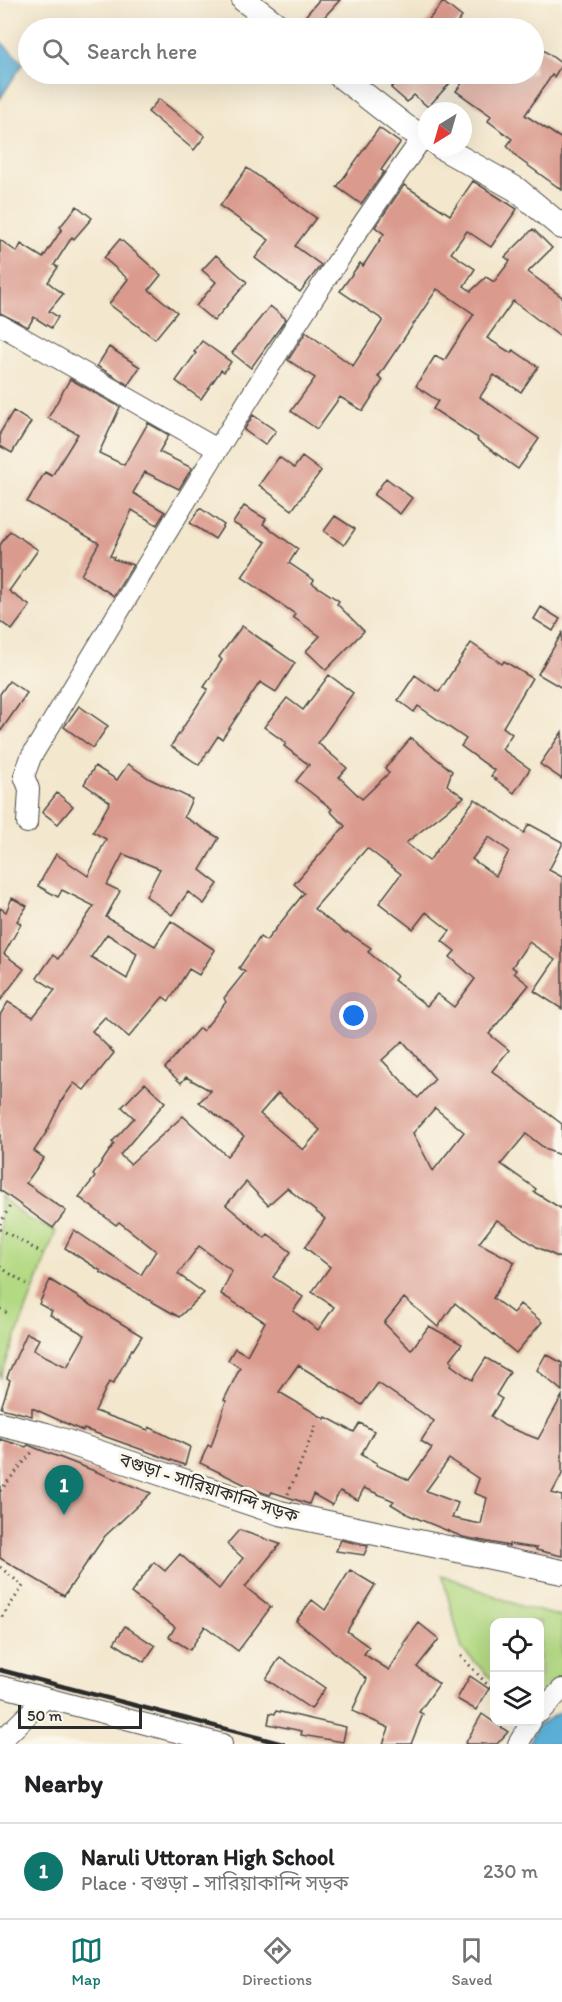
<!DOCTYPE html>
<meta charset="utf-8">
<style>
body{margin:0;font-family:Itim,"Noto Sans Bengali",sans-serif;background:#f6f6f6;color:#202124}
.controls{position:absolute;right:18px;bottom:18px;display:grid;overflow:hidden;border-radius:12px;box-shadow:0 6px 24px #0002}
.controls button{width:54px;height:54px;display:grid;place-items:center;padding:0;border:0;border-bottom:2px solid #e0e0e0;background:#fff;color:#202124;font:30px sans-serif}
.compass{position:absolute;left:418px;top:102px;width:54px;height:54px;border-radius:50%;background:#fff;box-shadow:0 6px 24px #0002;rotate:217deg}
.scale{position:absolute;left:18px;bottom:15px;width:124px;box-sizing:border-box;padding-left:6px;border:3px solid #2b2b2b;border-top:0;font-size:16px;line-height:21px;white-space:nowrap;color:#2b2b2b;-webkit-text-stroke:4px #fbf7ec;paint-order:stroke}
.you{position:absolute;left:354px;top:1016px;width:21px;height:21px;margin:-15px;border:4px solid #fff;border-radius:50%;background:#1a73e8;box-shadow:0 0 0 9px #1a73e833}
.badge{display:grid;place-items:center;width:39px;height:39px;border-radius:50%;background:#0f766e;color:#fff;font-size:20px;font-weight:700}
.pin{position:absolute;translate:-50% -50px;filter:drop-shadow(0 2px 3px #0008)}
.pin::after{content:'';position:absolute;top:32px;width:21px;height:18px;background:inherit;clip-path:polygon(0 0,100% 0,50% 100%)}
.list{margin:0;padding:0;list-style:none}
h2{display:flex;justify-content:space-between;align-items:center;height:78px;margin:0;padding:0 24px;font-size:26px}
h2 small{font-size:20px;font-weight:400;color:#757577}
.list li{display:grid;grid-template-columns:39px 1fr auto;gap:18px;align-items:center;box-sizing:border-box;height:96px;padding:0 24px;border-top:2px solid #e0e0e0}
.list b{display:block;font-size:22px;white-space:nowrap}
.list p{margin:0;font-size:20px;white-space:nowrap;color:#757577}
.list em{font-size:20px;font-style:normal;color:#757577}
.icon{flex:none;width:33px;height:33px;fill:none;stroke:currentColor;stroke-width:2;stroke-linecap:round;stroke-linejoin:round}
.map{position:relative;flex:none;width:562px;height:1744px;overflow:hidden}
.search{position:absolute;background:#fff;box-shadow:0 6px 24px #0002;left:18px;right:18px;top:18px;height:66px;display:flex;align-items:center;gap:15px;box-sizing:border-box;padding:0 21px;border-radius:33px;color:#757577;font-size:22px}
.sheet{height:174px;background:#fff}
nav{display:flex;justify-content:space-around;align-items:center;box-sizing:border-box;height:84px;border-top:2px solid #e0e0e0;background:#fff;font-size:16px;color:#757577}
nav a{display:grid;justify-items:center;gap:3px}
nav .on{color:#0f766e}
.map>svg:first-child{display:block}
</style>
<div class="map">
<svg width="562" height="1744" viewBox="0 0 562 1744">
<rect width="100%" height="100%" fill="#fbf7ec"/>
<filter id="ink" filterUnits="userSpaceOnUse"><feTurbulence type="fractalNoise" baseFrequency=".0167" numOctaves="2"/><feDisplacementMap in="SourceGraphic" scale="12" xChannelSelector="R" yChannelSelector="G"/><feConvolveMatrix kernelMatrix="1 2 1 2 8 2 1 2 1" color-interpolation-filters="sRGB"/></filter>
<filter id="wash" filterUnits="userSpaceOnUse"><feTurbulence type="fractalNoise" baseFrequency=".008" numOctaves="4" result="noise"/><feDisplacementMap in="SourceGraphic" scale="24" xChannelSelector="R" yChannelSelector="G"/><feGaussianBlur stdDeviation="1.35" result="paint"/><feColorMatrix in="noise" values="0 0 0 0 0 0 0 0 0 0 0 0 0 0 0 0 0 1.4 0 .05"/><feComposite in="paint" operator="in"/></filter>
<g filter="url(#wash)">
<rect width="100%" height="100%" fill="#f3e7cd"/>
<!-- green -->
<path fill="#b3d983" stroke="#6f8257" stroke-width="1.5" d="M 0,1196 L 28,1219 L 56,1231 L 0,1379 Z
M 442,1575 L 520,1606 L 562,1617 L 562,1679 L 540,1699 L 540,1622 L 494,1622 L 494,1681 L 462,1649 Z"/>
<!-- water -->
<path fill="#5bb0d7" stroke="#436e81" stroke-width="1.5" d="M 0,41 L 23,63 L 0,99 Z
M 562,1711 L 562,1744 L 529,1744 L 537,1726 Z"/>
<g id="blocks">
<!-- building -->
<path fill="#da9a8d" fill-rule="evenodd" d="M 319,0 L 340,0 L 314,28 L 295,28 Z
M 443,2 L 462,17 L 453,28 L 422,28 Z
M 534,43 L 562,64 L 554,77 L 552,75 L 525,115 L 562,139 L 562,190 L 519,159 L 507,146 L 512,139 L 488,121 L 491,116 L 456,91 L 469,74 L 534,74 Z
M 402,74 L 443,74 L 453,80 L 428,107 L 414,95 L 407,102 L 391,88 Z
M 159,99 L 205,136 L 194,150 L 148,112 Z
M 379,128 L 400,143 L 381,170 L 384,172 L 361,204 L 337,187 Z
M 247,168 L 316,218 L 295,246 L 321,265 L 300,292 L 255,258 L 269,240 L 220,206 Z
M 473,181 L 517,209 L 491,247 L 467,231 L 451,253 L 475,269 L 464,286 L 471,291 L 486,277 L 494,282 L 510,261 L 505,257 L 533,229 L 552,248 L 528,272 L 562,297 L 562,338 L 513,301 L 487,338 L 511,353 L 513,350 L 538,367 L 521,392 L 494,375 L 480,397 L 539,439 L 518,469 L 477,440 L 478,438 L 433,409 L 438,401 L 416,386 L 435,356 L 444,361 L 474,314 L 437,289 L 378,377 L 383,380 L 363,411 L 340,397 L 317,429 L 291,411 L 315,378 L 288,360 L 306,332 L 353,366 L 383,320 L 340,291 L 360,263 L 363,266 L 384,234 L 375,227 L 404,185 L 450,215 Z
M 77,206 L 92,218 L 74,239 L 72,237 L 54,265 L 58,267 L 48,282 L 63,294 L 49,311 L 58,317 L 51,328 L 34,317 L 28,327 L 0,313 L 0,240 L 17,252 L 21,244 L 43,258 L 62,229 L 60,227 Z
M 120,239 L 161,275 L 149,290 L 177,312 L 155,339 L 109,304 L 128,279 L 104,258 Z
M 216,255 L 247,282 L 214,321 L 196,306 L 216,282 L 202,270 Z
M 270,306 L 286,319 L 251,368 L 232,353 Z
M 202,341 L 231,362 L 224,372 L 221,370 L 201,399 L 176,381 L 196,353 L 194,352 Z
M 109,347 L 140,367 L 128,385 L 97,366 Z
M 70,379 L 120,407 L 99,453 L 124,465 L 148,423 L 169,435 L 159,452 L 192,468 L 179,489 L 145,472 L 133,493 L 165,512 L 157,525 L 132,510 L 110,556 L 114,557 L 113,559 L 133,565 L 114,596 L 81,575 L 99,543 L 27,502 L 45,472 L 52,476 L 78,434 L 48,418 Z
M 13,411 L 31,422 L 12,453 L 0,446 L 0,433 Z
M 253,415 L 276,431 L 265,445 L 244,430 Z
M 279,457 L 294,468 L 302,457 L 321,471 L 292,510 L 259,485 Z
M 386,478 L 412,498 L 400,514 L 374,495 Z
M 244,506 L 266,519 L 263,524 L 298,549 L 289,563 L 314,580 L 312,583 L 339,601 L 337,604 L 364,631 L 326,670 L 306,651 L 320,636 L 293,617 L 295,614 L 242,577 L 266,542 L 233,523 Z
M 200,508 L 224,525 L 215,539 L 190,523 Z
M 335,516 L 355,529 L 344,545 L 324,531 Z
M 10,531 L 38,550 L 9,591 L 30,606 L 12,630 L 0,621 L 0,545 Z
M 541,607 L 560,619 L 553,631 L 534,619 Z
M 242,626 L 295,663 L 276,692 L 260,682 L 222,739 L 218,736 L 199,765 L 171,746 L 208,689 L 204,687 L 222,660 L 219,657 Z
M 562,633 L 562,688 L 538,674 Z
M 471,643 L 502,664 L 504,661 L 532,678 L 503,727 L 512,734 L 502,749 L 530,769 L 514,793 L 491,776 L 495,771 L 461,746 L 466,739 L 418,706 L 414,712 L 398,700 L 415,675 L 439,692 Z
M 329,675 L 353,693 L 318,743 L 347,768 L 339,777 L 362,799 L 389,773 L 385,768 L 411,738 L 452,771 L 447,785 L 464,797 L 406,843 L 429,861 L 475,799 L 524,833 L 529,824 L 562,842 L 562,845 L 549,870 L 562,877 L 562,1009 L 534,991 L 555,960 L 529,942 L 512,967 L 516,970 L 514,973 L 529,985 L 489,1034 L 509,1050 L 492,1071 L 562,1124 L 562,1156 L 547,1150 L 526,1134 L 501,1164 L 536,1189 L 534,1192 L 562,1209 L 562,1259 L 537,1247 L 497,1220 L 479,1243 L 515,1262 L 493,1298 L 513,1313 L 520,1304 L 542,1322 L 516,1353 L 455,1303 L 438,1327 L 404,1298 L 384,1323 L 411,1350 L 429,1326 L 462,1344 L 450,1360 L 453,1362 L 451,1365 L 472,1380 L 486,1358 L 510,1372 L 496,1395 L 502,1399 L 491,1416 L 505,1426 L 538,1439 L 562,1396 L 562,1474 L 552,1493 L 562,1496 L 562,1556 L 536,1550 L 537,1548 L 509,1544 L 509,1546 L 463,1537 L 409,1515 L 391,1504 L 394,1501 L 364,1488 L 358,1500 L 340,1491 L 332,1505 L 313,1494 L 309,1504 L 272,1492 L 270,1495 L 256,1490 L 200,1463 L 208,1445 L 211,1447 L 226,1401 L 224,1400 L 240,1368 L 228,1360 L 235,1348 L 247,1355 L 265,1322 L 221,1294 L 232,1271 L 199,1246 L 178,1274 L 204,1293 L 179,1317 L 100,1272 L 101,1271 L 65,1248 L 74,1230 L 141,1275 L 156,1251 L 119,1222 L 116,1225 L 79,1197 L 95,1177 L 93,1175 L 114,1144 L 112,1142 L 134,1118 L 122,1107 L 145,1083 L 165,1102 L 120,1155 L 130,1164 L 183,1116 L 227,1156 L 244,1136 L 199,1102 L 211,1091 L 186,1077 L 181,1083 L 165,1068 L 199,1028 L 203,1031 L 226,1002 L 224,998 L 245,972 L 239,968 L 260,937 L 266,941 L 304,893 L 294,884 L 345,826 L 330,811 L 332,809 L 296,781 L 309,765 L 284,746 L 286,743 L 264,727 L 287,698 L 303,710 ZM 489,837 L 509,851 L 496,876 L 472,859 ZM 367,848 L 401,874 L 379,903 L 413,929 L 426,912 L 450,931 L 442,941 L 455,951 L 450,957 L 475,979 L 454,1007 L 437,994 L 427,1006 L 394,980 L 397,976 L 368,952 L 371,948 L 347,932 L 346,933 L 314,909 ZM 403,1041 L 435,1079 L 418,1098 L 382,1060 ZM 278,1093 L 320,1130 L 303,1150 L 260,1114 ZM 435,1108 L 464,1132 L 433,1171 L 413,1133 ZM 246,1182 L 268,1205 L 287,1188 L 325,1219 L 305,1247 L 330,1267 L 312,1292 L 334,1307 L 318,1330 L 293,1311 L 303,1297 L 273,1277 L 291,1252 L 268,1234 L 265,1238 L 226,1205 ZM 298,1365 L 362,1405 L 378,1383 L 434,1421 L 421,1441 L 432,1448 L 409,1480 L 376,1465 L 377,1463 L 361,1455 L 374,1431 L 360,1423 L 354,1432 L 326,1417 L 325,1419 L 279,1392 ZM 449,1459 L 479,1479 L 474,1493 L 487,1498 L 481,1524 L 452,1518 L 458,1503 L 426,1491 Z
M 9,681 L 27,693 L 0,732 L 0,694 Z
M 79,706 L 108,726 L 93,748 L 64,727 Z
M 562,732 L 562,779 L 540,764 Z
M 128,764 L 150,779 L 192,799 L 184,817 L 219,838 L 200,870 L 218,884 L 204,904 L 188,892 L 172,915 L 146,896 L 160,869 L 123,854 L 107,885 L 120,891 L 106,917 L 155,946 L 171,921 L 215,950 L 199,975 L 189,969 L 169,1001 L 163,997 L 129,1037 L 105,1017 L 92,1031 L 114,1053 L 84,1090 L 74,1083 L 62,1100 L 46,1133 L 34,1151 L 44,1158 L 26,1183 L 66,1211 L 53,1228 L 0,1190 L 0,1015 L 8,1002 L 33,1017 L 55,990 L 37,978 L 53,955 L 58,959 L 94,906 L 62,890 L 58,897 L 38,886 L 56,854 L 88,876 L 106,839 L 93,832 L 110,802 L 84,784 L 95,766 L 117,780 ZM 107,934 L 137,953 L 127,979 L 91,957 Z
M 57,793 L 73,806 L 58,824 L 42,812 Z
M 12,898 L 27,906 L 17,921 L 21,924 L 4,954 L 24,969 L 0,1001 L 0,908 L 6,912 Z
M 50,1280 L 142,1336 L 133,1350 L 132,1349 L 113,1384 L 109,1382 L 95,1411 L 148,1430 L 149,1427 L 190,1447 L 185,1465 L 84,1429 L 83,1431 L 32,1408 L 32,1416 L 1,1408 L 10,1380 L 7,1378 L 9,1372 L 27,1333 L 39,1339 L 33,1350 L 67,1367 L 85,1335 L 50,1315 L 52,1311 L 39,1304 Z
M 546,1354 L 562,1363 L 562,1391 L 537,1370 Z
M 0,1439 L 26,1447 L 28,1445 L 33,1447 L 151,1493 L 105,1536 L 64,1596 L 0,1558 Z
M 239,1530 L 280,1544 L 245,1587 L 271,1607 L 238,1651 L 205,1626 L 190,1650 L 169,1637 L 175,1627 L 131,1593 L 154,1562 L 165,1571 L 180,1554 L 219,1589 L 243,1558 L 227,1544 Z
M 341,1540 L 368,1546 L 364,1555 L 336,1551 Z
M 350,1570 L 375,1585 L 347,1631 L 369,1647 L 364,1654 L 389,1670 L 405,1645 L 403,1644 L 419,1623 L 439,1639 L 417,1667 L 439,1684 L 419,1712 L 423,1714 L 411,1744 L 383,1744 L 389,1728 L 352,1711 L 367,1679 L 296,1621 L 312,1600 L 325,1610 Z
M 125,1626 L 155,1646 L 144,1662 L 114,1643 Z
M 280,1657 L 325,1688 L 311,1709 L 266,1679 Z
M 470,1676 L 489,1689 L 476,1710 L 457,1699 Z
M 276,1711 L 346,1727 L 343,1742 L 301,1735 L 302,1731 L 268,1724 L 270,1713 L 275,1714 Z
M 482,1714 L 508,1732 L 497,1744 L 465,1744 Z"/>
</g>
</g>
<g filter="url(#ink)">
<use href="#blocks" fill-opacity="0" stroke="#494743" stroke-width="1.5"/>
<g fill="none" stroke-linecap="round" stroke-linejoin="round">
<!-- minor casing -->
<g stroke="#494743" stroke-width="22">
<path id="minor" d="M 0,325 L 217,449
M 27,823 L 29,789 L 24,776 L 31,757 C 158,548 281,336 423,137
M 0,1686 L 222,1744
M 540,1712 L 562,1689
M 0,1742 L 45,1698
M 518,1744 L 531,1722"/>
</g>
<!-- major casing -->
<g stroke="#494743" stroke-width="26">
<path id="major" d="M 244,0 L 281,28
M 338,74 L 406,127 L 427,139
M 441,147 L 516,189 L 562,227
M 0,1424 L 46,1435 L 280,1513 L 562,1572"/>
</g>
<!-- path -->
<path stroke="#494743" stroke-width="3" stroke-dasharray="1.5 4.5" stroke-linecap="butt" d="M 0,1224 L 11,1204
M 0,1229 L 42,1253
M 0,1267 L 26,1284
M 0,1309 L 9,1314
M 0,1491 L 33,1451
M 288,1494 L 317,1423
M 0,1567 L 23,1586 L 0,1620
M 461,1656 L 494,1692
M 234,1731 L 283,1744"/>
<!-- minor -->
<use href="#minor" stroke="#fff" stroke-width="20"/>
<!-- major -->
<use href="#major" stroke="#fff" stroke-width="24"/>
<!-- rail -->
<path stroke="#2b2b2b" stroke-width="4.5" d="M 0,1670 L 283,1744"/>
</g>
</g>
<g text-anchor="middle" stroke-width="6" stroke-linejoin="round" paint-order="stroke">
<!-- street labels -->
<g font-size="18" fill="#2b2b2b" stroke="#fbf7ec">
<text transform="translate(209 1488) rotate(18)" y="6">বগুড়া - সারিয়াকান্দি সড়ক</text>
</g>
</g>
</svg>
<div class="controls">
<button><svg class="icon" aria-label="locate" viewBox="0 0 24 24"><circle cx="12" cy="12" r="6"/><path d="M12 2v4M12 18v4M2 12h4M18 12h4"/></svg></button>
<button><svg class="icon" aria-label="layers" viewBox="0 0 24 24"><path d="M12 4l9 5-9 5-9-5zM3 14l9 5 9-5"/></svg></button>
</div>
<svg class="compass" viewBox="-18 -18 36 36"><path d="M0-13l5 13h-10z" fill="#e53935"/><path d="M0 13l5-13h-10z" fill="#757577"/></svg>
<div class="scale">50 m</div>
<div class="you"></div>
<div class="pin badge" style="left:64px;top:1515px">1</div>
<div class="search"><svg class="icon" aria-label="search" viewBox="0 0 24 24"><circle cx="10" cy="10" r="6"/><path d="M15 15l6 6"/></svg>Search here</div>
</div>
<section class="sheet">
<h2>Nearby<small></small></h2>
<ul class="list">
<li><span class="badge">1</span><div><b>Naruli Uttoran High School</b><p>Place · বগুড়া - সারিয়াকান্দি সড়ক</p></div><em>230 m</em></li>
</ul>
</section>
<nav>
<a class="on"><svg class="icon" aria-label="map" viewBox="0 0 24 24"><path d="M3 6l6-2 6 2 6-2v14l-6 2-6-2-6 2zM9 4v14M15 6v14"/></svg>Map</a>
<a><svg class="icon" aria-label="directions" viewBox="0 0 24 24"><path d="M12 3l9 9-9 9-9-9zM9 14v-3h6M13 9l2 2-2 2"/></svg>Directions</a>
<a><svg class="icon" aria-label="saved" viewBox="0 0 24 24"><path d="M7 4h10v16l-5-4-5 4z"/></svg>Saved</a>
</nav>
